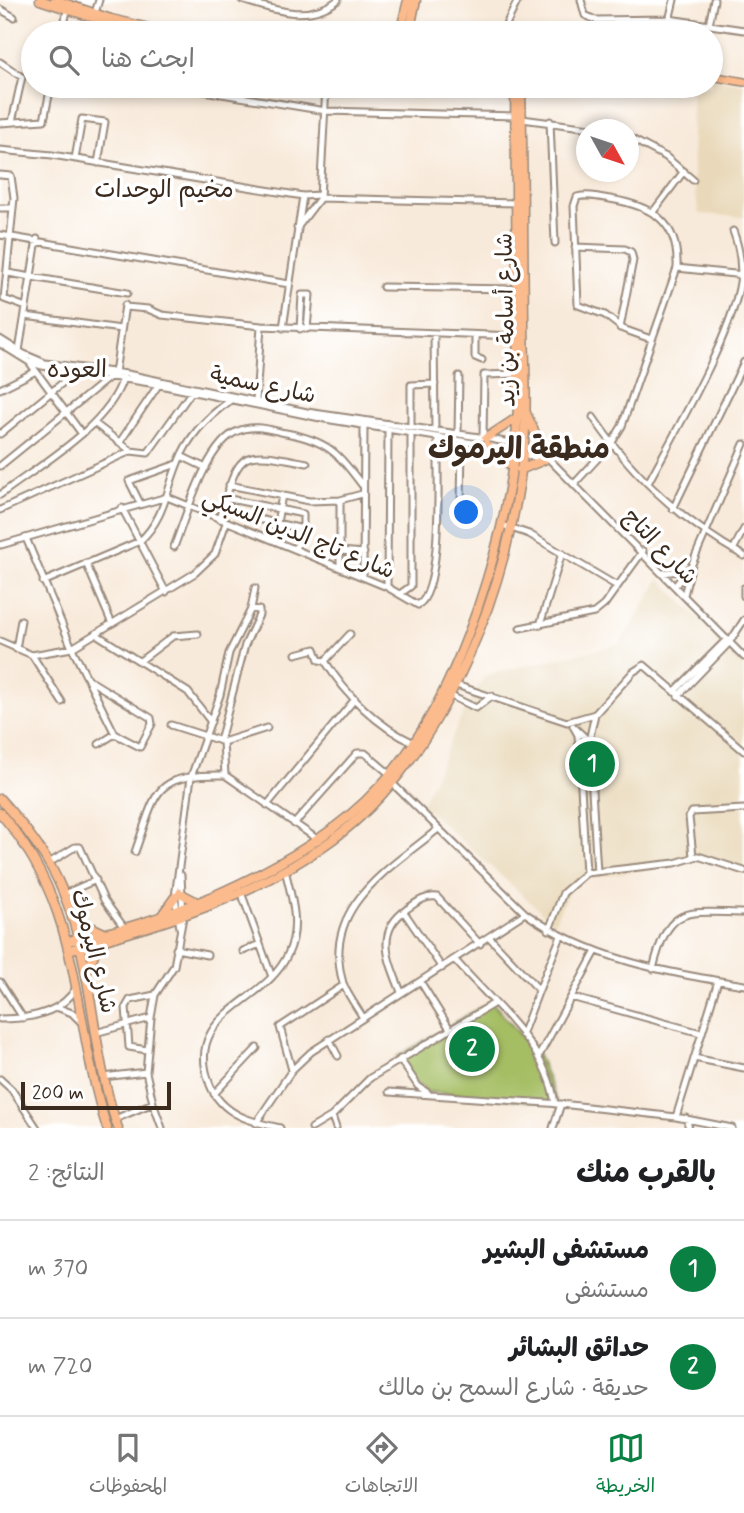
<!DOCTYPE html>
<html lang="ar">
<meta charset="utf-8">
<style>
body{margin:0;font-family:Mynerve,"Playpen Sans Arabic",sans-serif;background:#f2f2f2;color:#202124;direction:rtl}
.compass{position:absolute;left:576px;top:119px;width:63px;height:63px;border-radius:50%;background:#fff;box-shadow:0 4px 10px #0003;rotate:130deg}
.scale{position:absolute;left:21px;bottom:18px;width:150px;box-sizing:border-box;padding-left:7px;border:4px solid #3b2a1e;border-top:0;font-size:19px;line-height:24px;white-space:nowrap;color:#3b2a1e;-webkit-text-stroke:5px #fff;paint-order:stroke}
.you{position:absolute;left:467px;top:513px;width:24px;height:24px;margin:-18px;border:5px solid #fff;border-radius:50%;background:#1a73e8;box-shadow:0 0 0 10px #1a73e833}
.badge{display:grid;place-items:center;width:46px;height:46px;border-radius:50%;background:#0b8043;color:#fff;font-size:23px;font-weight:700}
.pin{position:absolute;translate:-50% -50%;border:4px solid #fff;box-shadow:0 2px 7px #0006}
.list{margin:0;padding:0;list-style:none}
h2{display:flex;justify-content:space-between;align-items:center;height:91px;margin:0;padding:0 28px;font-size:30px}
h2 small{font-size:23px;font-weight:400;color:#757577}
.list li{display:grid;grid-template-columns:46px 1fr auto;gap:21px;align-items:center;box-sizing:border-box;height:98px;padding:0 28px;border-top:2px solid #e0e0e0}
.list b{display:block;font-size:26px;white-space:nowrap}
.list p{margin:0;font-size:23px;white-space:nowrap;color:#757577}
.list em{font-size:23px;font-style:normal;color:#757577}
.icon{flex:none;width:38px;height:38px;fill:none;stroke:currentColor;stroke-width:2;stroke-linecap:round;stroke-linejoin:round}
.map{position:relative;flex:none;width:744px;height:1128px;overflow:hidden;direction:ltr}
.search{position:absolute;background:#fff;box-shadow:0 4px 10px #0003;left:21px;right:21px;top:21px;height:77px;display:flex;align-items:center;gap:18px;box-sizing:border-box;padding:0 24px;border-radius:38px;color:#757577;font-size:26px}
.sheet{height:287px;background:#fff}
nav{display:flex;justify-content:space-around;align-items:center;box-sizing:border-box;height:98px;border-top:2px solid #e0e0e0;background:#fff;font-size:19px;color:#757577}
nav a{display:grid;justify-items:center;gap:4px}
nav .on{color:#0b8043}
.map>svg:first-child{display:block}
</style>
<div class="map">
<svg width="744" height="1128" viewBox="0 0 744 1128">
<rect width="100%" height="100%" fill="#fff"/>
<filter id="ink" filterUnits="userSpaceOnUse"><feTurbulence type="fractalNoise" baseFrequency=".0143" numOctaves="2"/><feDisplacementMap in="SourceGraphic" scale="14" xChannelSelector="R" yChannelSelector="G"/><feConvolveMatrix kernelMatrix="1 2 1 2 8 2 1 2 1" color-interpolation-filters="sRGB"/></filter>
<filter id="wash" filterUnits="userSpaceOnUse"><feTurbulence type="fractalNoise" baseFrequency=".00686" numOctaves="4" result="noise"/><feDisplacementMap in="SourceGraphic" scale="28" xChannelSelector="R" yChannelSelector="G"/><feGaussianBlur stdDeviation="1.57" result="paint"/><feColorMatrix in="noise" values="0 0 0 0 0 0 0 0 0 0 0 0 0 0 0 0 0 1.4 0 .05"/><feComposite in="paint" operator="in"/></filter>
<g filter="url(#wash)">
<rect width="100%" height="100%" fill="#f8eada"/>
<!-- built -->
<path fill="#e9d9ba" d="M 711,78 L 744,84 L 744,217 L 699,214 L 693,180 L 691,86 L 711,86 Z
M 660,579 L 744,664 L 744,874 L 698,858 L 674,865 L 583,879 L 570,889 L 554,923 L 422,805 L 458,724 L 485,675 L 620,644 Z"/>
<!-- green -->
<path fill="#a5be64" stroke="#707441" stroke-width="2" d="M 491,1001 L 538,1055 L 557,1103 L 427,1092 L 411,1078 L 397,1057 Z"/>
</g>
<g filter="url(#ink)">
<g fill="none" stroke-linecap="round" stroke-linejoin="round">
<!-- minor casing -->
<g stroke="#9a8a7c" stroke-width="9">
<path id="minor" d="M 242,0 C 275,10 308,23 338,0
M 581,0 L 585,15 L 595,20 L 669,19 L 744,30
M 0,9 L 14,17
M 95,13 L 99,0
M 709,25 L 714,0
M 62,33 L 67,11
M 502,33 L 518,0
M 666,33 L 674,0
M 0,62 L 22,77 L 12,122
M 173,86 L 326,111 L 516,116
M 522,119 L 605,130
M 550,121 L 555,243
M 0,123 L 44,120 L 51,86
M 628,137 L 666,157 L 693,180
M 0,150 L 52,155 L 303,196 L 320,195
M 75,159 L 82,119 L 105,122 L 98,163
M 0,175 L 11,176 L 14,198 L 4,299 L 26,307
M 320,198 L 515,203
M 0,208 L 13,208
M 653,212 L 684,171
M 297,228 L 320,198 L 326,86
M 0,235 L 289,284
M 575,247 L 625,249 L 631,252 L 633,260 L 620,328
M 677,268 L 744,275
M 8,273 L 127,293
M 383,287 L 515,289
M 125,307 L 148,309 L 162,315 L 261,326
M 25,316 L 121,329
M 283,328 L 303,196
M 300,329 L 302,295 L 310,295 L 307,329
M 434,333 L 435,431
M 475,335 L 475,357 L 482,360
M 0,339 L 24,354 L 45,363 L 127,374 L 307,412 L 486,438 L 524,446 L 545,455 L 744,657
M 0,344 L 29,362 L 42,366 L 150,383 L 325,419 L 486,445 L 542,459
M 19,351 L 37,239
M 30,363 L 82,434
M 115,373 L 125,305
M 0,389 L 36,371
M 256,401 L 261,326 L 515,336
M 593,417 C 632,475 683,522 744,556
M 94,423 L 131,451
M 411,427 L 411,385 L 435,384
M 0,434 L 77,371
M 458,434 L 459,376
M 483,437 L 484,375 L 517,374
M 120,442 L 159,384
M 181,456 L 206,468
M 0,466 L 111,376
M 575,483 L 611,444 L 622,426 L 677,268 C 679,221 652,206 610,199 C 599,197 588,194 577,197 L 574,206 L 578,305 L 605,315 L 623,329 L 651,339
M 648,483 C 674,434 739,324 741,273 C 741,258 738,244 733,231
M 229,485 L 309,501 L 340,500 L 362,494
M 0,495 C 38,466 109,426 123,378
M 225,498 L 303,514 L 303,537 L 294,549
M 340,500 L 340,568
M 140,503 L 129,481 L 177,464
M 461,505 L 462,441
M 122,508 L 166,592
M 673,509 L 744,362
M 0,510 L 131,451 L 148,453 L 192,391
M 254,518 L 303,529
M 219,519 C 241,450 236,449 307,463
M 502,525 L 529,534 L 617,586
M 26,538 L 72,648 L 115,734 L 140,747 L 152,724 L 151,718 L 89,680
M 274,540 L 282,495
M 1,545 L 167,497 L 387,587 L 418,605 C 444,591 437,467 438,437
M 174,547 C 186,517 206,443 238,431 C 254,424 270,430 286,433 C 328,441 337,452 362,485
M 733,550 L 744,529
M 340,551 L 364,553
M 86,563 L 112,624
M 663,573 L 686,570
M 363,577 L 364,425
M 43,582 L 140,541 C 164,519 166,492 178,463 C 188,436 208,416 231,400
M 675,586 L 690,567
M 387,587 L 388,429
M 744,588 L 744,596
M 400,594 L 411,586 L 411,433
M 684,595 L 692,564 L 744,444
M 540,625 L 562,553
M 520,628 L 594,613 L 604,605 L 643,551
M 96,634 L 188,692 L 211,722
M 0,641 L 32,655 L 72,648 L 195,573 L 215,554 L 226,523
M 16,649 L 21,620
M 296,654 L 315,649 L 319,660 L 325,661
M 32,655 L 62,702
M 140,661 L 173,636 L 198,634
M 325,661 C 345,694 378,727 414,743
M 325,661 L 350,634
M 456,685 L 567,722 L 595,714 L 633,672 L 644,665 L 744,751
M 674,692 L 727,639
M 451,696 L 476,708 L 492,696
M 678,696 L 729,643 L 744,620
M 171,725 L 221,741
M 573,726 L 578,735 L 586,873
M 575,728 L 589,741 L 595,714
M 220,741 L 245,645 L 259,615 L 259,610 L 251,608
M 589,741 L 597,872
M 99,744 L 115,734
M 225,775 L 223,742 L 267,728
M 393,784 L 525,913 C 591,960 665,972 744,985
M 267,805 L 355,699
M 294,824 L 357,753 L 365,753 L 391,775
M 135,852 C 157,791 152,774 225,775 L 317,839
M 693,856 L 689,817 L 692,812 L 744,809
M 49,863 L 75,847 L 80,847 L 104,900 L 123,926
M 241,892 L 272,977
M 64,894 L 96,880
M 404,912 L 442,968
M 180,928 L 175,897 L 191,777 L 220,695 L 229,653 L 251,609 L 255,588
M 549,930 L 563,893 L 586,873 L 675,863 L 698,856 L 744,871
M 490,938 L 539,990 L 522,1035
M 176,949 L 207,955
M 243,951 L 260,944
M 455,960 C 493,1004 547,1045 555,1104
M 653,969 C 669,904 685,912 744,913
M 420,981 L 450,1029
M 0,982 L 23,1018
M 539,990 L 561,936
M 401,992 C 389,961 374,932 407,909 C 417,902 426,895 437,897 L 480,944
M 571,997 L 701,1033
M 59,1008 L 72,1013 L 82,1023
M 362,1016 C 356,1006 347,994 343,983 C 321,907 388,870 438,829
M 0,1019 C 28,1019 61,1014 76,988
M 95,1033 L 151,1018
M 329,1039 L 338,1056
M 147,1050 L 129,1047 L 126,1007 L 130,1000 L 155,995
M 540,1054 L 595,953
M 694,1058 L 744,1068
M 400,1059 L 418,1086 L 428,1093
M 292,1070 L 280,1027 L 344,985
M 103,1077 L 146,1072
M 0,1079 L 12,1090 L 37,1128
M 389,1092 L 561,1104 L 676,1117 L 732,1128
M 214,1094 L 257,1048
M 153,1103 L 162,1128
M 332,1116 L 336,1128
M 676,1117 L 718,981
M 686,1118 L 689,1128
M 115,1119 L 153,1103 L 146,1072 L 151,1018 L 155,995 L 174,966 L 183,917 L 181,875
M 256,1123 L 292,1070 L 311,1052 L 525,913
M 280,1128 C 252,1122 222,1115 210,1085 C 182,1011 265,1006 288,954 C 301,926 292,898 285,870
M 312,1128 L 332,1116 L 370,1078 L 493,1004
M 553,1128 L 561,1104"/>
</g>
<!-- major casing -->
<g stroke="#9a8a7c" stroke-width="10">
<path id="major" d="M 711,76 L 744,82"/>
</g>
<!-- highway casing -->
<g stroke="#9a8a7c" stroke-width="11">
<path id="highway" d="M 40,0 L 139,33
M 55,0 L 111,19 L 170,33
M 400,33 L 408,0
M 409,33 L 416,0
M 526,413 L 545,455
M 486,438 L 518,417
M 486,445 L 512,467
M 520,470 L 544,460
M 0,799 C 25,827 49,857 63,892 C 94,967 91,1052 118,1128
M 0,813 C 85,910 70,1014 107,1128
M 180,893 L 199,903
M 162,915 L 175,897
M 72,918 L 102,932
M 67,941 C 114,934 170,915 213,896 C 363,830 424,761 478,607 C 500,542 516,474 518,405 L 515,86
M 69,950 C 160,925 255,897 332,840 C 444,759 513,579 524,444 C 528,402 524,359 524,317 C 523,240 523,163 521,86
M 87,972 L 99,942"/>
</g>
<!-- minor -->
<use href="#minor" stroke="#fff" stroke-width="5"/>
<!-- major -->
<use href="#major" stroke="#fbbb8d" stroke-width="7"/>
<!-- highway -->
<use href="#highway" stroke="#fbbb8d" stroke-width="8"/>
</g>
</g>
<g text-anchor="middle" stroke-width="7" stroke-linejoin="round" paint-order="stroke">
<!-- street labels -->
<g font-size="23" fill="#3b2a1e" stroke="#fff">
<text transform="translate(505 320) rotate(-91)" y="8">شارع أسامة بن زيد</text>
<text transform="translate(263 384) rotate(12)" y="8">شارع سمية</text>
<text transform="translate(299 533) rotate(22)" y="8">شارع تاج الدين السبكي</text>
<text transform="translate(661 546) rotate(46)" y="8">شارع التاج</text>
<text transform="translate(95 951) rotate(76)" y="8">شارع اليرموك</text>
</g>
<!-- neighbourhood labels -->
<g font-size="24" fill="#3b2a1e" stroke="#fff">
<text x="164" y="197">مخيم الوحدات</text>
<text x="77" y="377">العوده</text>
</g>
<!-- district labels -->
<g font-size="30" font-weight="bold" fill="#3b2a1e" stroke="#fff">
<text x="519" y="458">منطقة اليرموك</text>
</g>
</g>
</svg>
<svg class="compass" viewBox="-18 -18 36 36"><path d="M0-13l5 13h-10z" fill="#e53935"/><path d="M0 13l5-13h-10z" fill="#757577"/></svg>
<div class="scale">200 m</div>
<div class="you"></div>
<div class="pin badge" style="left:592px;top:764px">1</div>
<div class="pin badge" style="left:472px;top:1049px">2</div>
<div class="search"><svg class="icon" aria-label="search" viewBox="0 0 24 24"><circle cx="10" cy="10" r="6"/><path d="M15 15l6 6"/></svg>ابحث هنا</div>
</div>
<section class="sheet">
<h2>بالقرب منك<small>النتائج: 2</small></h2>
<ul class="list">
<li><span class="badge">1</span><div><b>مستشفى البشير</b><p>مستشفى</p></div><em>370 m</em></li>
<li><span class="badge">2</span><div><b>حدائق البشائر</b><p>حديقة · شارع السمح بن مالك</p></div><em>720 m</em></li>
</ul>
</section>
<nav>
<a class="on"><svg class="icon" aria-label="map" viewBox="0 0 24 24"><path d="M3 6l6-2 6 2 6-2v14l-6 2-6-2-6 2zM9 4v14M15 6v14"/></svg>الخريطة</a>
<a><svg class="icon" aria-label="directions" viewBox="0 0 24 24"><path d="M12 3l9 9-9 9-9-9zM9 14v-3h6M13 9l2 2-2 2"/></svg>الاتجاهات</a>
<a><svg class="icon" aria-label="saved" viewBox="0 0 24 24"><path d="M7 4h10v16l-5-4-5 4z"/></svg>المحفوظات</a>
</nav>
